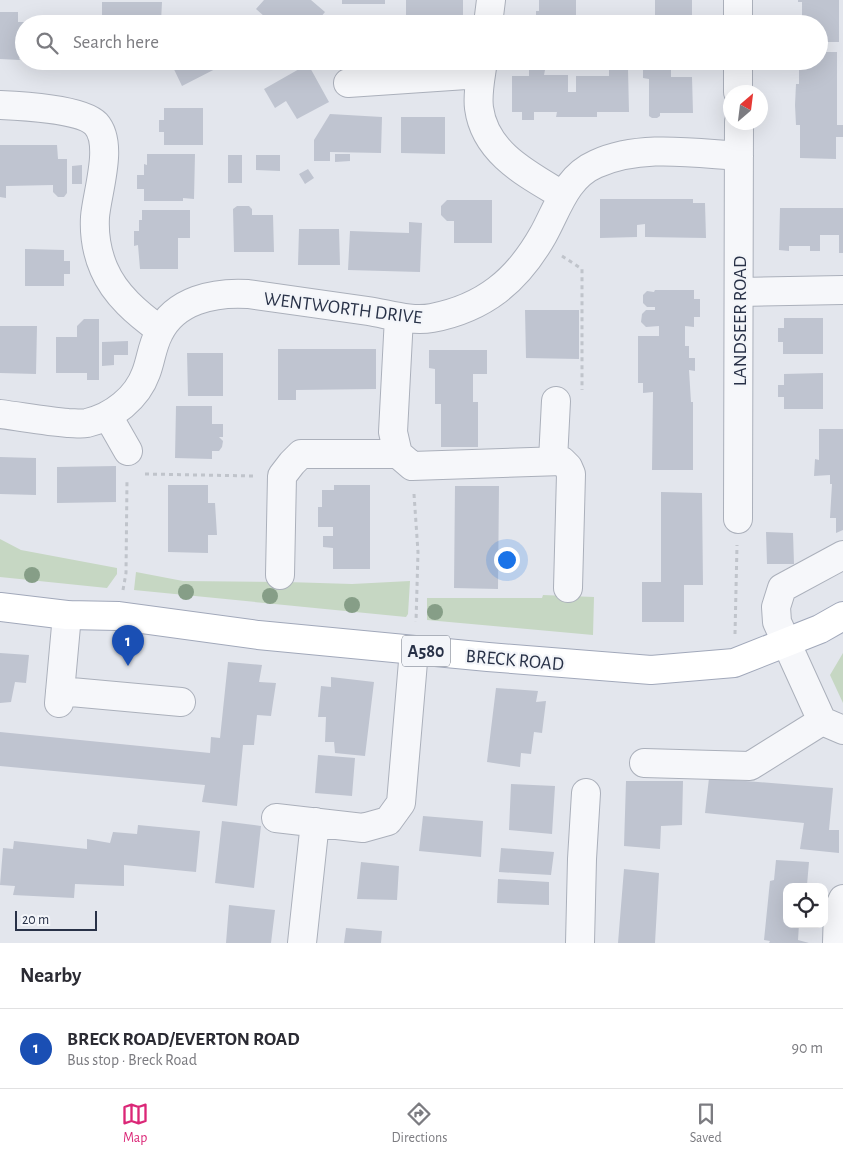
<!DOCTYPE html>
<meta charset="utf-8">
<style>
body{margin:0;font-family:"Alegreya Sans",sans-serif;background:#f2f2f3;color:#2b2b33}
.controls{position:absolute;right:15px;bottom:15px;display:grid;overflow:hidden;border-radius:10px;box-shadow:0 5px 20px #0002}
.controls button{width:45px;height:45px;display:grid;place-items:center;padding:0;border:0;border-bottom:1px solid #e1e1e2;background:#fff;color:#2b2b33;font:25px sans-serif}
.compass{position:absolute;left:723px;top:85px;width:45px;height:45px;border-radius:50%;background:#fff;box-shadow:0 5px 20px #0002;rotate:28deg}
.scale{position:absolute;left:15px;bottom:12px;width:82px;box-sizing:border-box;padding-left:5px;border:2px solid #283147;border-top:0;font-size:14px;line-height:18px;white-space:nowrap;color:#283147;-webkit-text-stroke:4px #f3f5f9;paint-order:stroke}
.you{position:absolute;left:506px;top:559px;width:18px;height:18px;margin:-12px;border:4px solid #fff;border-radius:50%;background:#1a73e8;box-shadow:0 0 0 8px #1a73e833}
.badge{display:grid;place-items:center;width:32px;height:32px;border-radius:50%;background:#db2777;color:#fff;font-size:16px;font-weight:700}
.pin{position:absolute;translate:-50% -41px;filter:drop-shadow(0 1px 2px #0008)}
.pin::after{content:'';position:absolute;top:26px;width:18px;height:15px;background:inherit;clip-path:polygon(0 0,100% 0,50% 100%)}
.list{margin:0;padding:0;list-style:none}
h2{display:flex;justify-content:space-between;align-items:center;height:65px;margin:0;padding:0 20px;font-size:21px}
h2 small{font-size:16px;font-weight:400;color:#7c7c81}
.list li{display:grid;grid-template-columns:32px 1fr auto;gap:15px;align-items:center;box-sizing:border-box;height:80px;padding:0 20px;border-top:1px solid #e1e1e2}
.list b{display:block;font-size:19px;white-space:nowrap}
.list p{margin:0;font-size:16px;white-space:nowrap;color:#7c7c81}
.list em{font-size:16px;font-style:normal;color:#7c7c81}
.icon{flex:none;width:28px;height:28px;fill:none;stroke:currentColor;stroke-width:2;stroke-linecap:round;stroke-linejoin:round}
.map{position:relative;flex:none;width:843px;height:943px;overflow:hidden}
.search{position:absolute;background:#fff;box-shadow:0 5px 20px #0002;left:15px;right:15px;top:15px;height:55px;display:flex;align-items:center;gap:12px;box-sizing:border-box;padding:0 18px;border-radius:28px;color:#7c7c81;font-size:19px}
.sheet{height:145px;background:#fff}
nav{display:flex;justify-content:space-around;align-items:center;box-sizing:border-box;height:70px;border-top:1px solid #e1e1e2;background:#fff;font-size:14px;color:#7c7c81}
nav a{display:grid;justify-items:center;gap:2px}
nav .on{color:#db2777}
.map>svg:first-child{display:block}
</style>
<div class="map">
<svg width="843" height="943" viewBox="0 0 843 943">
<rect width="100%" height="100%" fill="#e3e6ed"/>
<!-- green -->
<path fill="#c6d7c3" d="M 0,539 L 21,550 L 117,568 L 117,574 L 107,588 L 0,577 Z
M 136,572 L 183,581 L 287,582 L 352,584 L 410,581 L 408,614 L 406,617 L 134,590 Z
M 543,595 L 594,597 L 593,635 L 427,620 L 427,598 L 542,598 Z
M 843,653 L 843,703 L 830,675 Z"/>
<!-- building -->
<path fill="#bfc4d0" d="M 264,0 L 311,0 L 325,12 L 315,24 L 273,24 L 256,9 Z
M 342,0 L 385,0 L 385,4 L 342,4 Z
M 406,0 L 463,0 L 463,20 L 457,20 L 457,24 L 406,24 Z
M 539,0 L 576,0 L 576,21 L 536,21 L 536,11 L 539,11 Z
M 655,0 L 692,0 L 692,22 L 655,22 Z
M 798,0 L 839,0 L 839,42 L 819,42 L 819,24 L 802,24 L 802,2 L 798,2 Z
M 102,2 L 162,2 L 161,22 L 102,24 Z
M 0,12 L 18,12 L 18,22 L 24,22 L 24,58 L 19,58 L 20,60 L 0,59 Z
M 819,52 L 837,52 L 837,125 L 843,125 L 843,137 L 836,137 L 836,159 L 800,158 L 800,125 L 796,125 L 795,105 L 796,84 L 799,84 L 799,61 L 819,61 Z
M 170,61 L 221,61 L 223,65 L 182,86 Z
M 615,62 L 623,63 L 628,69 L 629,112 L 597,112 L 597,117 L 556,117 L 557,112 L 534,112 L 534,120 L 522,120 L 522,112 L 512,112 L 512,76 L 529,76 L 529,70 L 532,66 L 541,66 L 545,70 L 544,75 L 568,75 L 568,92 L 576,92 L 576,76 L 609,76 L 609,69 Z
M 643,62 L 671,62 L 671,77 L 692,77 L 693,113 L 660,113 L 660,116 L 657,118 L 652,118 L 649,116 L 649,79 L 643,78 Z
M 308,64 L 329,102 L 297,119 L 286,101 L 275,108 L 264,89 Z
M 164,108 L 203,108 L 203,145 L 164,145 L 164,132 L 159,132 L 159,120 L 164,120 Z
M 330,114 L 382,117 L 381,153 L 330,152 L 330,161 L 314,161 L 314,140 Z
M 401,117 L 445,117 L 445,154 L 401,153 Z
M 0,145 L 57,145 L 58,159 L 67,159 L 67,193 L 64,197 L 58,197 L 53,192 L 53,185 L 6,186 L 6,198 L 0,197 Z
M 147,154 L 195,154 L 194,199 L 183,198 L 183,201 L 144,201 L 144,189 L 137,189 L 137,175 L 144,175 L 144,164 L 147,165 Z
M 335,154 L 350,154 L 350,161 L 335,162 Z
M 228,155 L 242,155 L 242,183 L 228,183 Z
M 256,155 L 280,155 L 280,171 L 256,170 Z
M 82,165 L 82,184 L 72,184 L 72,166 Z
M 308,169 L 314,178 L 305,184 L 299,174 Z
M 600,199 L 693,199 L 693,203 L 705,203 L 706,238 L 645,237 L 645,224 L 637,225 L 637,237 L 600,238 Z
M 447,200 L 492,200 L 492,243 L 454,243 L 454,221 L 447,221 L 441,215 L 441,206 Z
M 237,206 L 249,206 L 252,209 L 252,215 L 273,215 L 274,252 L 234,252 L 233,209 Z
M 780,208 L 843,208 L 843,253 L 839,253 L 839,235 L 820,235 L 820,251 L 810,251 L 810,246 L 789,246 L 789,251 L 779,250 Z
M 142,210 L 190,210 L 190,238 L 178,238 L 178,269 L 140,269 L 138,245 L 134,246 L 134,231 L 139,231 L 139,220 L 142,220 Z
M 409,222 L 422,223 L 420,272 L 348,270 L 350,231 L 409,233 Z
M 299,229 L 339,229 L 340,265 L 298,265 Z
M 25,249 L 64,250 L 64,261 L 70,261 L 70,274 L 64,274 L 64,286 L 25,286 Z
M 655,290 L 694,290 L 694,299 L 700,299 L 700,317 L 694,317 L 694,327 L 685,326 L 685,346 L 689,346 L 689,358 L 695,358 L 695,371 L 689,370 L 691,402 L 693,402 L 693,470 L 652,470 L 653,392 L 643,393 L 643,383 L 638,383 L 638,336 L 659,336 L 659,326 L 646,327 L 641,322 L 642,314 L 646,310 L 655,310 L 655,307 L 647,307 L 643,303 L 643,295 L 647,291 L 654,292 Z
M 525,310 L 579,310 L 579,359 L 526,358 Z
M 784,318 L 823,318 L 823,354 L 783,354 L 783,342 L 778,342 L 778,328 L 784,328 Z
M 84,319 L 99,319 L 99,380 L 87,380 L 87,373 L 56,373 L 56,337 L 77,337 L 77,326 Z
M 0,326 L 37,326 L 36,374 L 0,373 Z
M 128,341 L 128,355 L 114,355 L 114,365 L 102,366 L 102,342 Z
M 278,349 L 376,349 L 376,389 L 296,390 L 296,400 L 278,400 Z
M 429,350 L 487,350 L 487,374 L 473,374 L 473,402 L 478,402 L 478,447 L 441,447 L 441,404 L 435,404 L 435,369 L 429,368 Z
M 187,353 L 223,353 L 223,396 L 188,396 Z
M 823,373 L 823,409 L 784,409 L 784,397 L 778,397 L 778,385 L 784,385 L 784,374 Z
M 176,406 L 212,406 L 212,424 L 223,424 L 223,437 L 219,437 L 223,441 L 222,447 L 219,451 L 212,451 L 212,459 L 175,458 Z
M 819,429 L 843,429 L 843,530 L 836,533 L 836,518 L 830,518 L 832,484 L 830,484 L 830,475 L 814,476 L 815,459 L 819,460 Z
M 0,457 L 36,458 L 36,495 L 0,494 Z
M 116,466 L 116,502 L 57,503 L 57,467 Z
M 168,485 L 208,485 L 208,503 L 215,503 L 217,535 L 208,535 L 208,553 L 168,552 Z
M 334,485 L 370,485 L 370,569 L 333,569 L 333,548 L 323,547 L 323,536 L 333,536 L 333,527 L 318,527 L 318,507 L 322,507 L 322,490 L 334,490 Z
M 455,486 L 499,486 L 498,589 L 454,588 Z
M 661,492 L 702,493 L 703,585 L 684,585 L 684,622 L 642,622 L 642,582 L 661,582 Z
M 766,532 L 793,533 L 794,564 L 767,564 Z
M 0,653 L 29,655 L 26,683 L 15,682 L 11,702 L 0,703 Z
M 228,662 L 262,665 L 259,682 L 276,683 L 271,716 L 257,715 L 254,745 L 243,745 L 237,806 L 202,802 L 205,785 L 0,766 L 0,732 L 210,753 L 211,737 L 220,738 Z
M 331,677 L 374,682 L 365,756 L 335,753 L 334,742 L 325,742 L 326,717 L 318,717 L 321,686 L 331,687 Z
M 496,688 L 538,691 L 536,702 L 546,701 L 542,733 L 534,732 L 531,754 L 521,753 L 520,767 L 487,762 Z
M 318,755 L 355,758 L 352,796 L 315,793 Z
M 709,778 L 833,788 L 829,830 L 839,830 L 839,853 L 800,849 L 804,823 L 705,813 Z
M 626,781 L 683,781 L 682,825 L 661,826 L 660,849 L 624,846 Z
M 511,784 L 555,786 L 552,834 L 509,830 Z
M 423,816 L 483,821 L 481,857 L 419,851 Z
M 222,821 L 261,826 L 254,888 L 215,883 Z
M 138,825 L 200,831 L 196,872 L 124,865 L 124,886 L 75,884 L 74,898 L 13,895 L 15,886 L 0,885 L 3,848 L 13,849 L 14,841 L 87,849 L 87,839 L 110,843 L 113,832 L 137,834 Z
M 501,848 L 554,852 L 551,875 L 499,872 Z
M 776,860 L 809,862 L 807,885 L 801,883 L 801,887 L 787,887 L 787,924 L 799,924 L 798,940 L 809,943 L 769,943 L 770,941 L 764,940 L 770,881 L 774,880 Z
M 361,862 L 399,866 L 397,900 L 357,899 Z
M 624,869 L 659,873 L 655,943 L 618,943 Z
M 498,879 L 549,882 L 549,905 L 497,903 Z
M 229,905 L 275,910 L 271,943 L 226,943 Z
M 346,928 L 382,931 L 381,943 L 344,943 Z"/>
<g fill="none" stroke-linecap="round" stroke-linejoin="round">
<!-- minor casing -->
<g stroke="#abb0bb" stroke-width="30">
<path id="minor" d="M 738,0 L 738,24
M 488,24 L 491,0
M 483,61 C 481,76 477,93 479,108 C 485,153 527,174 562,195
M 738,61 L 738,92
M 348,83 L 481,74
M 0,105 C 21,106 82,109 96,124 C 114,144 97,192 95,217 C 94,235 97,253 104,269 C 115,295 138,314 160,330
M 740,292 L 843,290
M 399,317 L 393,432 L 398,454 L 412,466 L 562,461 L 568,467 L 571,474 L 568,588
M 0,414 C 23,417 45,421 68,423 C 74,423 81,424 87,423 C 113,417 137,398 146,373 C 151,360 152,346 159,333 C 175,300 214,292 248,294 C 288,300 328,305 368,311 C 388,314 411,322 432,318 C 484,308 517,281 543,235 C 558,208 566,177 596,164 C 640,144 693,153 739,156
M 108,416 L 128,451
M 553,460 L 556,401
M 738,519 L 739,122
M 843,555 L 782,588 L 776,607 L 777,622 L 822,721 L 843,730
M 280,575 L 282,476 L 292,463 L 301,454 L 398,454
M 60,691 L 181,702
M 59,703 L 67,615
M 644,763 L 750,766 L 822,721
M 276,818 L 363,828 L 388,821 L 401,803 L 414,650
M 302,943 L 315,822
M 580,943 L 582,859 L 586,793
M 837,943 L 838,910 L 843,899"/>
</g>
<!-- major casing -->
<g stroke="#a1a8ba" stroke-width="30">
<path id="major" d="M 0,607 L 67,615 L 119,616 L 258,635 L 488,657 L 651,670 L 734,663 L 820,629 L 843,616"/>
</g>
<!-- path -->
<path stroke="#c0c4cb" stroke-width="3" stroke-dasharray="4 4" stroke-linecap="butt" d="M 562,256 L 582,269 L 582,390
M 145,474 L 254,476
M 414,494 L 418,552 L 416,622
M 123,590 L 126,573 L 127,479
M 735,634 L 737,545"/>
<!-- minor -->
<use href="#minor" stroke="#f6f7fa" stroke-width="28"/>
<!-- major -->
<use href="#major" stroke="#fff" stroke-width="28"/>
</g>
<!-- trees -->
<g fill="#869e87">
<circle cx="32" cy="575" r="8"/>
<circle cx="186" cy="592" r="8"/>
<circle cx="270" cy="596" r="8"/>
<circle cx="352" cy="605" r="8"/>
<circle cx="435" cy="612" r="8"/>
</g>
<g text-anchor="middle" stroke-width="4.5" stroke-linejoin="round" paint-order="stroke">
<!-- shield labels -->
<rect fill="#f3f5f9" stroke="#656c7c" stroke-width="1" x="402" y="635.5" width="48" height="31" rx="4"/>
<g font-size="18" font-weight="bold" fill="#283147">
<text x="426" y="657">A580</text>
</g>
<!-- street labels -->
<g font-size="19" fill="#283147" stroke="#f3f5f9">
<text transform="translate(343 307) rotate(7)" y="7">WENTWORTH DRIVE</text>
<text transform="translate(739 321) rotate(-90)" y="7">LANDSEER ROAD</text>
<text transform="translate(515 659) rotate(5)" y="7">BRECK ROAD</text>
</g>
</g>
</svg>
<div class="controls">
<button><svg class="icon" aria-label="locate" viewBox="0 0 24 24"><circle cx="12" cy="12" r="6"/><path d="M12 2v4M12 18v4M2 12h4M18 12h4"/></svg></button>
</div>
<svg class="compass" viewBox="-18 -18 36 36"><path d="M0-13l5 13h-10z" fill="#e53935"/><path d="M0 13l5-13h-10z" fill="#7c7c81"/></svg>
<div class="scale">20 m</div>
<div class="you"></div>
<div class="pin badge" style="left:128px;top:666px;background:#1a4fb4">1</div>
<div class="search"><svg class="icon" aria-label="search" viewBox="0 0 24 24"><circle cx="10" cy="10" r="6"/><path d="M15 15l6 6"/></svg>Search here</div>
</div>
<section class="sheet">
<h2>Nearby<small></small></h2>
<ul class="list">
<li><span class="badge" style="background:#1a4fb4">1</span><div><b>BRECK ROAD/EVERTON ROAD</b><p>Bus stop · Breck Road</p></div><em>90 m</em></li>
</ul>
</section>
<nav>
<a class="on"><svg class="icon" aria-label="map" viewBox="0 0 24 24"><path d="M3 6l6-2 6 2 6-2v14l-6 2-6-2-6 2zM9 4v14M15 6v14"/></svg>Map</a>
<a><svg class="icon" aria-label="directions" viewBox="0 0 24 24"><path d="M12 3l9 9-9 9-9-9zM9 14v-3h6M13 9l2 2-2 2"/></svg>Directions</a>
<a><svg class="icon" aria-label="saved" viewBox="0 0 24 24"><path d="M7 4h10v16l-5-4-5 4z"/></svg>Saved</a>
</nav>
